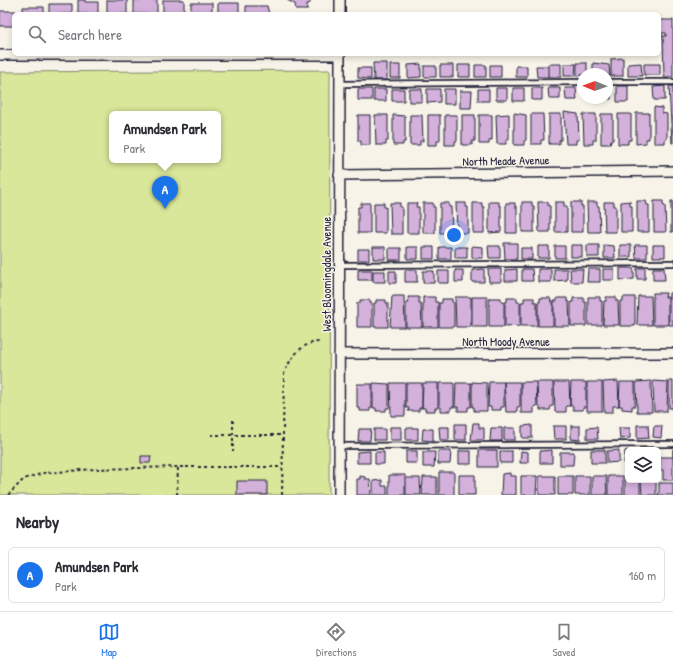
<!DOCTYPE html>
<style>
body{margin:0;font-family:"Patrick Hand",sans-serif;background:#f2f2f3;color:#2b2b33}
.controls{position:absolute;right:12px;bottom:12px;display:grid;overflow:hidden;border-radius:6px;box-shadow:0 2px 6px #0003}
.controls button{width:36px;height:36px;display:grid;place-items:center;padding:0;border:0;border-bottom:1px solid #e1e1e2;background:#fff;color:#2b2b33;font:20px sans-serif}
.compass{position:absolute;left:577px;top:68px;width:36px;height:36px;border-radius:50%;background:#fff;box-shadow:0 2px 6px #0003;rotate:271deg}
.you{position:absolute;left:454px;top:235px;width:14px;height:14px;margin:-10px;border:3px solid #fff;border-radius:50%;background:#1a73e8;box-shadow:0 0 0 6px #1a73e833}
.badge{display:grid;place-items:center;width:26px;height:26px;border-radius:50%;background:#1a73e8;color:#fff;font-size:13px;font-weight:700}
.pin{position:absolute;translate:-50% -33px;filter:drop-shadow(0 1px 2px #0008)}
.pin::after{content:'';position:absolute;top:21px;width:14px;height:12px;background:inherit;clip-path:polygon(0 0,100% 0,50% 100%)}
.popup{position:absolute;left:109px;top:111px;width:112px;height:52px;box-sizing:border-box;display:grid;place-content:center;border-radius:6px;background:#fff;filter:drop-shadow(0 1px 3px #0005);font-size:13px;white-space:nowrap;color:#7c7c81}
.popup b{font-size:15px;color:#2b2b33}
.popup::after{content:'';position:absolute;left:50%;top:100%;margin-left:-8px;border:8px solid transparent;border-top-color:#fff}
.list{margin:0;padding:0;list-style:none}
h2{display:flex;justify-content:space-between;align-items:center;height:52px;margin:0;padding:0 16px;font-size:17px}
h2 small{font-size:13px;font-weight:400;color:#7c7c81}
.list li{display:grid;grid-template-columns:26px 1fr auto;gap:12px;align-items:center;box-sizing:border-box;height:56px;margin:0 8px 8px;padding:0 8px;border:1px solid #e1e1e2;border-radius:6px}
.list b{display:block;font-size:15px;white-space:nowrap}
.list p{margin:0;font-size:13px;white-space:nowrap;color:#7c7c81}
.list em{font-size:13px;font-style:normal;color:#7c7c81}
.icon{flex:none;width:22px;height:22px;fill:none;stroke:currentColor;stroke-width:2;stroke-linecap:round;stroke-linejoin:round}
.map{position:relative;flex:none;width:673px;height:495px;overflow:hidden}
.search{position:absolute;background:#fff;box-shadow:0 2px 6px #0003;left:12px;right:12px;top:12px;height:44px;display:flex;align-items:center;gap:10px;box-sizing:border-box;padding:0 14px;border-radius:6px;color:#7c7c81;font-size:15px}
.sheet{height:116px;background:#fff}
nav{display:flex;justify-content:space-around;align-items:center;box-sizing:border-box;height:56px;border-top:1px solid #e1e1e2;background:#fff;font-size:11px;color:#7c7c81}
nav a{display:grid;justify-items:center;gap:2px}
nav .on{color:#1a73e8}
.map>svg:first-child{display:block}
</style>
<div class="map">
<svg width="673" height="495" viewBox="0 0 673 495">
<rect width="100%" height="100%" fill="#f7f3e8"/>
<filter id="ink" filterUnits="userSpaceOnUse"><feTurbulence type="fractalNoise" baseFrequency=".025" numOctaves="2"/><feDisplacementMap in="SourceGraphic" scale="8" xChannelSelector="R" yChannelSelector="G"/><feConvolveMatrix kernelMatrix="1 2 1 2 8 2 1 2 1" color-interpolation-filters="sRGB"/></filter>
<g filter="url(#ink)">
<!-- green -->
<path fill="#d9e79a" stroke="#7e846a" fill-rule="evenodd" d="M 330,70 L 329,495 L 0,495 L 0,72 ZM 112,114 L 218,114 L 218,160 L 112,160 Z"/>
<!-- building -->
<path fill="#d3b1db" stroke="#22223b" d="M 78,0 L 85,0 L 85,2 L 98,2 L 98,14 L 78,14 Z
M 107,0 L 127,0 L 127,14 L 107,14 Z
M 134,0 L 157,0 L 157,14 L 134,14 Z
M 163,0 L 184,0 L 184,14 L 163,14 Z
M 287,0 L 311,0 L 311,1 L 309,4 L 307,4 L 307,10 L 296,10 L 295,4 Z
M 191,3 L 212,3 L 212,14 L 191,14 Z
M 218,3 L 239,3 L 239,14 L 218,14 Z
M 49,4 L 72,4 L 72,14 L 49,14 Z
M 246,6 L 267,6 L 269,14 L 246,14 Z
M 23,7 L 44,7 L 44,14 L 23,14 Z
M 0,11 L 16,11 L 16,14 L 14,14 L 14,26 L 0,26 Z
M 659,20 L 673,20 L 673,77 L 664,77 L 663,36 L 666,36 L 666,33 L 662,33 L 662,37 L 659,37 Z
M 623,58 L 623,76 L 611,76 L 611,59 Z
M 373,63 L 387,63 L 387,80 L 374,80 Z
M 577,63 L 587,63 L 587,74 L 577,76 Z
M 593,63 L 609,65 L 610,76 L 607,76 L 607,74 L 593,74 Z
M 641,63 L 642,76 L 628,76 L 628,64 Z
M 421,64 L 421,77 L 408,78 L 408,65 Z
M 549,64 L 561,64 L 561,77 L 549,77 Z
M 564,64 L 576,64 L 575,76 L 564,76 Z
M 644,64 L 660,64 L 660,75 L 644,75 Z
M 390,65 L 400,65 L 400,78 L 390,78 Z
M 440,65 L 453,65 L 453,77 L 440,77 Z
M 458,65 L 470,65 L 470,77 L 458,77 Z
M 475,65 L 486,65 L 486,77 L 475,77 Z
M 490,65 L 501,65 L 501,77 L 490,77 Z
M 424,66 L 436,66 L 436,77 L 424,77 Z
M 516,66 L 527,66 L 527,77 L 516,77 Z
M 536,66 L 548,66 L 548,77 L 537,77 Z
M 358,68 L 371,68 L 371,79 L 358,78 Z
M 617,86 L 628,86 L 628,102 L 617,102 Z
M 665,86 L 665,100 L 654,100 L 653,87 Z
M 669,86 L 673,86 L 673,143 L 672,143 Z
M 607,87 L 611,87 L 611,99 L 600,99 L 607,98 Z
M 496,88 L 507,88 L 507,100 L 496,100 Z
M 513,88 L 524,88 L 524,101 L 513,101 Z
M 532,88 L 542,88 L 542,100 L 532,100 Z
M 548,88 L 560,88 L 560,99 L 549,99 Z
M 565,88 L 576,88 L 577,100 L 566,100 Z
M 358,89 L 372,89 L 372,100 L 358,100 Z
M 374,89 L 386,89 L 386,101 L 374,101 Z
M 392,89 L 404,89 L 404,101 L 392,101 Z
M 409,89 L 422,89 L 422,102 L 409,102 Z
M 427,89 L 440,89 L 440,102 L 427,103 Z
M 444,89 L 455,89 L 455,104 L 444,104 Z
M 478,89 L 489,89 L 489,101 L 478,101 Z
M 460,91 L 472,91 L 471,108 L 460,108 Z
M 654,107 L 662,108 L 662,113 L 667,114 L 667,139 L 665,139 L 665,143 L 654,143 Z
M 564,112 L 578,114 L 579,140 L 576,140 L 576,144 L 566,144 Z
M 514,113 L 526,115 L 526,140 L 524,141 L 524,145 L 514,145 Z
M 636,113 L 649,113 L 649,139 L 646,139 L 646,143 L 636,144 Z
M 509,114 L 509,140 L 506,140 L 506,144 L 497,144 L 496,115 Z
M 531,114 L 543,114 L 544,140 L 541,140 L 541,144 L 531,144 Z
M 549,114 L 561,114 L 561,140 L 559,140 L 559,144 L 549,144 Z
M 583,114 L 596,114 L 596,140 L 593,140 L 593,144 L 584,144 Z
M 601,114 L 613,114 L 613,140 L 611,140 L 610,144 L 601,144 Z
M 618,114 L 631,114 L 631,140 L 628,140 L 628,144 L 618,144 Z
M 358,115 L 370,115 L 370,145 L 361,145 L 361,141 L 358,141 Z
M 375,115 L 388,115 L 388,141 L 386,141 L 386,145 L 376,145 Z
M 393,115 L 405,116 L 405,142 L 403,142 L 403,145 L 393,145 Z
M 410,115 L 422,115 L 423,141 L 420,141 L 420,145 L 410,145 Z
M 428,115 L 440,115 L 440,141 L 437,141 L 437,145 L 428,145 Z
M 445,115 L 457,115 L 457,141 L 455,141 L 455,145 L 445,145 Z
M 462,115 L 475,115 L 475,141 L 472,141 L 472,145 L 462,145 Z
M 479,115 L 492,115 L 492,140 L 489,141 L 489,144 L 479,144 Z
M 630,201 L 630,206 L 632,206 L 632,232 L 621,232 L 621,202 Z
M 637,201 L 646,201 L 647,205 L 649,205 L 649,232 L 637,232 Z
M 654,201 L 663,201 L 663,205 L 665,206 L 666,232 L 654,232 Z
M 671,201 L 673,201 L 673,232 L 671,232 Z
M 489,202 L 499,202 L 499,206 L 501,206 L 501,232 L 489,233 Z
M 522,202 L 532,202 L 532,206 L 534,206 L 534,232 L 522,232 Z
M 538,202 L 548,202 L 548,206 L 550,206 L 550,232 L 539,232 Z
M 555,202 L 564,202 L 564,206 L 567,206 L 567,232 L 555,232 Z
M 571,202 L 581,202 L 581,206 L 583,206 L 583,232 L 571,232 Z
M 587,202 L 597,202 L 597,206 L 599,206 L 600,232 L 588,232 Z
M 604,202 L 614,202 L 614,206 L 616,206 L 616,232 L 605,232 Z
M 361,203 L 370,203 L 370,233 L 358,233 L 358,207 L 361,207 Z
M 374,203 L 384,203 L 384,207 L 386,207 L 386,233 L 374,233 Z
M 390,203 L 400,203 L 400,207 L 402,207 L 402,234 L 391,234 Z
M 407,203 L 417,203 L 416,207 L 419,207 L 419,233 L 407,233 Z
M 423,203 L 433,203 L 433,207 L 435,207 L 435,233 L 423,233 Z
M 440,203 L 449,203 L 449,207 L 451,207 L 452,233 L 440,233 Z
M 456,203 L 466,203 L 466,207 L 468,207 L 468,233 L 457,233 Z
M 473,203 L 482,203 L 482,207 L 484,207 L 484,233 L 473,233 Z
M 506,203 L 515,203 L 515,207 L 517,207 L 517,233 L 506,233 Z
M 504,243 L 517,243 L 517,259 L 505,259 Z
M 571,245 L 582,245 L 582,257 L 571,257 Z
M 587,245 L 599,245 L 599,257 L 587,257 Z
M 604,245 L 614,246 L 615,258 L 604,258 Z
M 620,245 L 631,245 L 631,257 L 620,257 Z
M 635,245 L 647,245 L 647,258 L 636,258 Z
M 653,245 L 665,245 L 665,257 L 653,257 Z
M 472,246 L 483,247 L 483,258 L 472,258 Z
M 488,246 L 500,246 L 500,258 L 489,258 Z
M 538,246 L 549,246 L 549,258 L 538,258 Z
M 555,246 L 565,246 L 565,258 L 555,258 Z
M 373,247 L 385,247 L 385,259 L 373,259 Z
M 407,247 L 418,247 L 418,259 L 407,259 Z
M 423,247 L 434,247 L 434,259 L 423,259 Z
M 439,247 L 451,247 L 451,259 L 439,259 Z
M 455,247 L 467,247 L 467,258 L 455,258 Z
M 389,248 L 401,248 L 401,260 L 389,260 Z
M 521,248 L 532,248 L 532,259 L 521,259 Z
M 358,249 L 369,249 L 369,260 L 358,260 Z
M 620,268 L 631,268 L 634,270 L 634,279 L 620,280 Z
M 637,268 L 645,268 L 645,279 L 637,279 Z
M 653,268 L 664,268 L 665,280 L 653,280 Z
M 484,269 L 484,282 L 472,282 L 472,270 Z
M 488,269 L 501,269 L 501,282 L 489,282 Z
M 517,269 L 517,281 L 505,281 L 505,270 Z
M 522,269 L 532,269 L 533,281 L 522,281 Z
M 538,269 L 551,269 L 551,282 L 538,282 Z
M 554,269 L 567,269 L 567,280 L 554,281 Z
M 570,269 L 583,269 L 582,282 L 571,282 Z
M 588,269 L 600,269 L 600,282 L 587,282 Z
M 603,269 L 614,269 L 614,280 L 603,280 Z
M 358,270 L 372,270 L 372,280 L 358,280 Z
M 405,270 L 417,270 L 417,282 L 405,282 Z
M 455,270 L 463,270 L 463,282 L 455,282 Z
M 373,271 L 385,271 L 385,282 L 373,282 Z
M 389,271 L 396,271 L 396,283 L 389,283 Z
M 423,271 L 434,271 L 434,283 L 423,283 Z
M 438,271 L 449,271 L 449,283 L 438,283 Z
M 653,293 L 666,293 L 665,297 L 668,297 L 668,325 L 653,325 Z
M 669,293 L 673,293 L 673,325 L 669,325 Z
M 392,296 L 404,296 L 405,327 L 390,327 Z
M 638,296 L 651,296 L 652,325 L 637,325 Z
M 408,297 L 419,297 L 419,303 L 421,303 L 422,327 L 406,327 L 406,303 L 409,303 Z
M 423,297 L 435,297 L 435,302 L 438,302 L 438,327 L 423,327 Z
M 455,297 L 471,297 L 471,327 L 456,327 Z
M 472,297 L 487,297 L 487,327 L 472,327 Z
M 588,297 L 600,297 L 600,301 L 602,301 L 602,325 L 588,325 Z
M 606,297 L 616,297 L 616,301 L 618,301 L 619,325 L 603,325 L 604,301 L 606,301 Z
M 623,297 L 635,297 L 635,326 L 620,326 L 620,301 L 623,301 Z
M 489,298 L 501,298 L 501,302 L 504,302 L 504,327 L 489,327 Z
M 507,298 L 517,298 L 517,302 L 520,302 L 520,326 L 505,327 L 505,302 L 507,302 Z
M 524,298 L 534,298 L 534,302 L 537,302 L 537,326 L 521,326 L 521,302 L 524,302 Z
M 540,298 L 550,298 L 551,302 L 553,302 L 553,326 L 538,326 L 538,302 L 540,302 Z
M 557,298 L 567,298 L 567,301 L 569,301 L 570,326 L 554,326 L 554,301 L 557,301 Z
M 573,298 L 584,298 L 584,302 L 586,302 L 586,326 L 571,326 L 571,302 L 573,302 Z
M 442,299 L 452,299 L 452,302 L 454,303 L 454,327 L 439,327 L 439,303 L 442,303 Z
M 360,300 L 370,300 L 370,303 L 372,303 L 372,327 L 357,327 L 357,303 L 360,303 Z
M 376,300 L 386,300 L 386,303 L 388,303 L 388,327 L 374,327 L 374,303 L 376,303 Z
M 618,381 L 619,406 L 613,406 L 613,412 L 604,412 L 603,382 Z
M 651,381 L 652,412 L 637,412 L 636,382 Z
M 653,381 L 668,382 L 667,411 L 654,411 Z
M 669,381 L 673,381 L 673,412 L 672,408 L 669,408 Z
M 472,382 L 487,383 L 487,411 L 474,411 L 474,407 L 472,407 Z
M 489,382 L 504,382 L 504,407 L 501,407 L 501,410 L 491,410 L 491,407 L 488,407 Z
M 504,382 L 520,382 L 520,407 L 517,407 L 517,412 L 506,412 Z
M 521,382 L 536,382 L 537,406 L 534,407 L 534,413 L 521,413 Z
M 537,382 L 553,382 L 553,406 L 551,406 L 550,410 L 540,410 L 540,407 L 538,406 Z
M 554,382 L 569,382 L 570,406 L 566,406 L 566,412 L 555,412 Z
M 571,382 L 586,382 L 586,407 L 583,407 L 583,410 L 573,410 L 573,406 L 570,406 Z
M 587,382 L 602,382 L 602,411 L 587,411 Z
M 620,382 L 635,382 L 635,406 L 632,406 L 632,410 L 622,409 L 622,406 L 619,406 Z
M 373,383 L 389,384 L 389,408 L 386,408 L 386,411 L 376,411 L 376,408 L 373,408 Z
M 390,383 L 405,383 L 405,416 L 391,416 Z
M 406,383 L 422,383 L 422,408 L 419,408 L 419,411 L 408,411 L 409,408 L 406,408 Z
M 423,383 L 438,383 L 438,408 L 435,408 L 435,411 L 425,411 L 425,408 L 422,408 Z
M 439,383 L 454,383 L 454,407 L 451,407 L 451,411 L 441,411 L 441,407 L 439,407 Z
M 456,383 L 471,383 L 471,407 L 468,407 L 468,411 L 458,411 L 458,407 L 455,407 Z
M 357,384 L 372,384 L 372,408 L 370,408 L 370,411 L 360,411 L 360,408 L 357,408 Z
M 473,423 L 479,423 L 479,428 L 484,428 L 484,440 L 471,440 Z
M 455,424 L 466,424 L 466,440 L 455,440 Z
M 532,425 L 532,438 L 522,438 L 522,426 Z
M 637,425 L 648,425 L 649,438 L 637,439 Z
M 553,426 L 566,426 L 566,439 L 554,439 Z
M 571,426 L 580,426 L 580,440 L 571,439 Z
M 654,426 L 662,426 L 661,438 L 653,437 Z
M 390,427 L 401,427 L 401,440 L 390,440 Z
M 439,427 L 449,427 L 449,440 L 440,440 Z
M 597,427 L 598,439 L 587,439 L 587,428 Z
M 406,428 L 418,428 L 418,440 L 406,440 Z
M 491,428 L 502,428 L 502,441 L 490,441 Z
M 504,428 L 515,428 L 515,440 L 504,440 Z
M 619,428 L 630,428 L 630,438 L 620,439 Z
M 359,429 L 371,429 L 370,441 L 358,441 Z
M 374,429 L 385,429 L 385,440 L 374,440 Z
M 423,429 L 433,429 L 433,441 L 422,440 Z
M 673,449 L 673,480 L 663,480 L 663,470 L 660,470 L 660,457 L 673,457 Z
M 479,450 L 497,450 L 497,467 L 479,467 Z
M 552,450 L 552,463 L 540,463 L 540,451 Z
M 591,450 L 605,450 L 605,463 L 591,463 Z
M 619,450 L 619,462 L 607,463 L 607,451 Z
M 628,450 L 628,462 L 624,463 L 625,451 Z
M 370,451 L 370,463 L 357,463 L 357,452 Z
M 406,451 L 417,451 L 417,463 L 406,463 Z
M 438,451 L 451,451 L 450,464 L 438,464 Z
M 459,451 L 471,451 L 471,464 L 459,464 Z
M 500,451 L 512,451 L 512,463 L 500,463 Z
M 521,451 L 528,452 L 528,463 L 520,463 Z
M 375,452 L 384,452 L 384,464 L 375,464 Z
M 423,452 L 435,452 L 434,467 L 423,467 Z
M 560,452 L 574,452 L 573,465 L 560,465 Z
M 141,456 L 151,456 L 150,463 L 141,463 Z
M 439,472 L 454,472 L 454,495 L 439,495 Z
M 510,473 L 510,476 L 516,476 L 516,495 L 501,495 L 502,474 Z
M 389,475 L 405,475 L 405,495 L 389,495 Z
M 459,475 L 475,475 L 475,495 L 459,495 Z
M 360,476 L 365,477 L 365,479 L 370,479 L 371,495 L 357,495 L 357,479 L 360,479 Z
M 521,476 L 537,476 L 536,495 L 521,495 Z
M 539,476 L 555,476 L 555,495 L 539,495 Z
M 558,476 L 573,476 L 573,495 L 558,495 Z
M 575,476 L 590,476 L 590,495 L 575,495 Z
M 592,476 L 606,476 L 607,495 L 592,495 Z
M 608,476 L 623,476 L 623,495 L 608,495 Z
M 625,476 L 628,476 L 628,480 L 640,480 L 640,495 L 625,495 Z
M 423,477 L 437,477 L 437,495 L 422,495 Z
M 406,478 L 420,478 L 421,495 L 406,495 Z
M 382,480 L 382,486 L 387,486 L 387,495 L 373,495 L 373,481 Z
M 641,480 L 656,480 L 656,495 L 642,495 Z
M 237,481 L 267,481 L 267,495 L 237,495 Z
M 659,483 L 673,483 L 673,495 L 657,495 L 659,493 Z"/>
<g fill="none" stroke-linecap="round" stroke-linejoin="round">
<!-- lane casing -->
<g stroke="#22223b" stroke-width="8">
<path id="lane" d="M 607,82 L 673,82
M 339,84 L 583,82
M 339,265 L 673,263
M 339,446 L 673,444"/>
</g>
<!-- street casing -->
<g stroke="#22223b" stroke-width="12">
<path id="street" d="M 340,14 L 340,0
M 0,55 L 340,55
M 339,175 L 673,171
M 339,354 L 673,353
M 339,495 L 340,54"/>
</g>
<!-- path -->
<path stroke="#22223b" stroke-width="2" stroke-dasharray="3 3" stroke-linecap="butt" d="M 233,420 L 233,451
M 211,435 L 282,435
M 8,495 L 24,479 L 44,473 L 95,469 L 178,467
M 177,495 L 178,467 L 282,467
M 282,495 L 284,374 C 290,358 302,341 321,342"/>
<!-- lane -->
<use href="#lane" stroke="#f7f3e8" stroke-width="4.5"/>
<!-- street -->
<use href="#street" stroke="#f7f3e8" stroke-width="9"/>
</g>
</g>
<g text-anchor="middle" stroke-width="3" stroke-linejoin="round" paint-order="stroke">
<!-- street labels -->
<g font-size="12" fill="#22223b" stroke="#f7f3e8">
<text transform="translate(506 161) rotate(-1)" y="4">North Meade Avenue</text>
<text transform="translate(327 274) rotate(-90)" y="4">West Bloomingdale Avenue</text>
<text x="506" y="346">North Moody Avenue</text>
</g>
</g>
</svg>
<div class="controls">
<button><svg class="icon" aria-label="layers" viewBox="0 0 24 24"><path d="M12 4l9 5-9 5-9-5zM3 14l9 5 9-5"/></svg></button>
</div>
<svg class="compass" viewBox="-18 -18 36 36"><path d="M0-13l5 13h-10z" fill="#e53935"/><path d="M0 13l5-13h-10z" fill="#7c7c81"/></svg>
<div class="you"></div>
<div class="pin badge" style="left:165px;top:209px">A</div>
<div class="popup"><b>Amundsen Park</b>Park</div>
<div class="search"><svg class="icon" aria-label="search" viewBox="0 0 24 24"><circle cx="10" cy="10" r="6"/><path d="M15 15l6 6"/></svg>Search here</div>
</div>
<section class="sheet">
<h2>Nearby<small></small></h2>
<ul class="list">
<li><span class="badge">A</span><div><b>Amundsen Park</b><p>Park</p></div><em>160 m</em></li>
</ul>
</section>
<nav>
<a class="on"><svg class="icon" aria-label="map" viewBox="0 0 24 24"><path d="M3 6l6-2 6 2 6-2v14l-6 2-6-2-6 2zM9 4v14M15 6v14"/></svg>Map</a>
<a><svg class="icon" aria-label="directions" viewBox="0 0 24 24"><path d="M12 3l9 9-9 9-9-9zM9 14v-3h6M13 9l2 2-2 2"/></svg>Directions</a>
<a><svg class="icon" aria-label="saved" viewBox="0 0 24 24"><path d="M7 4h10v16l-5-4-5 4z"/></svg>Saved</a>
</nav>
